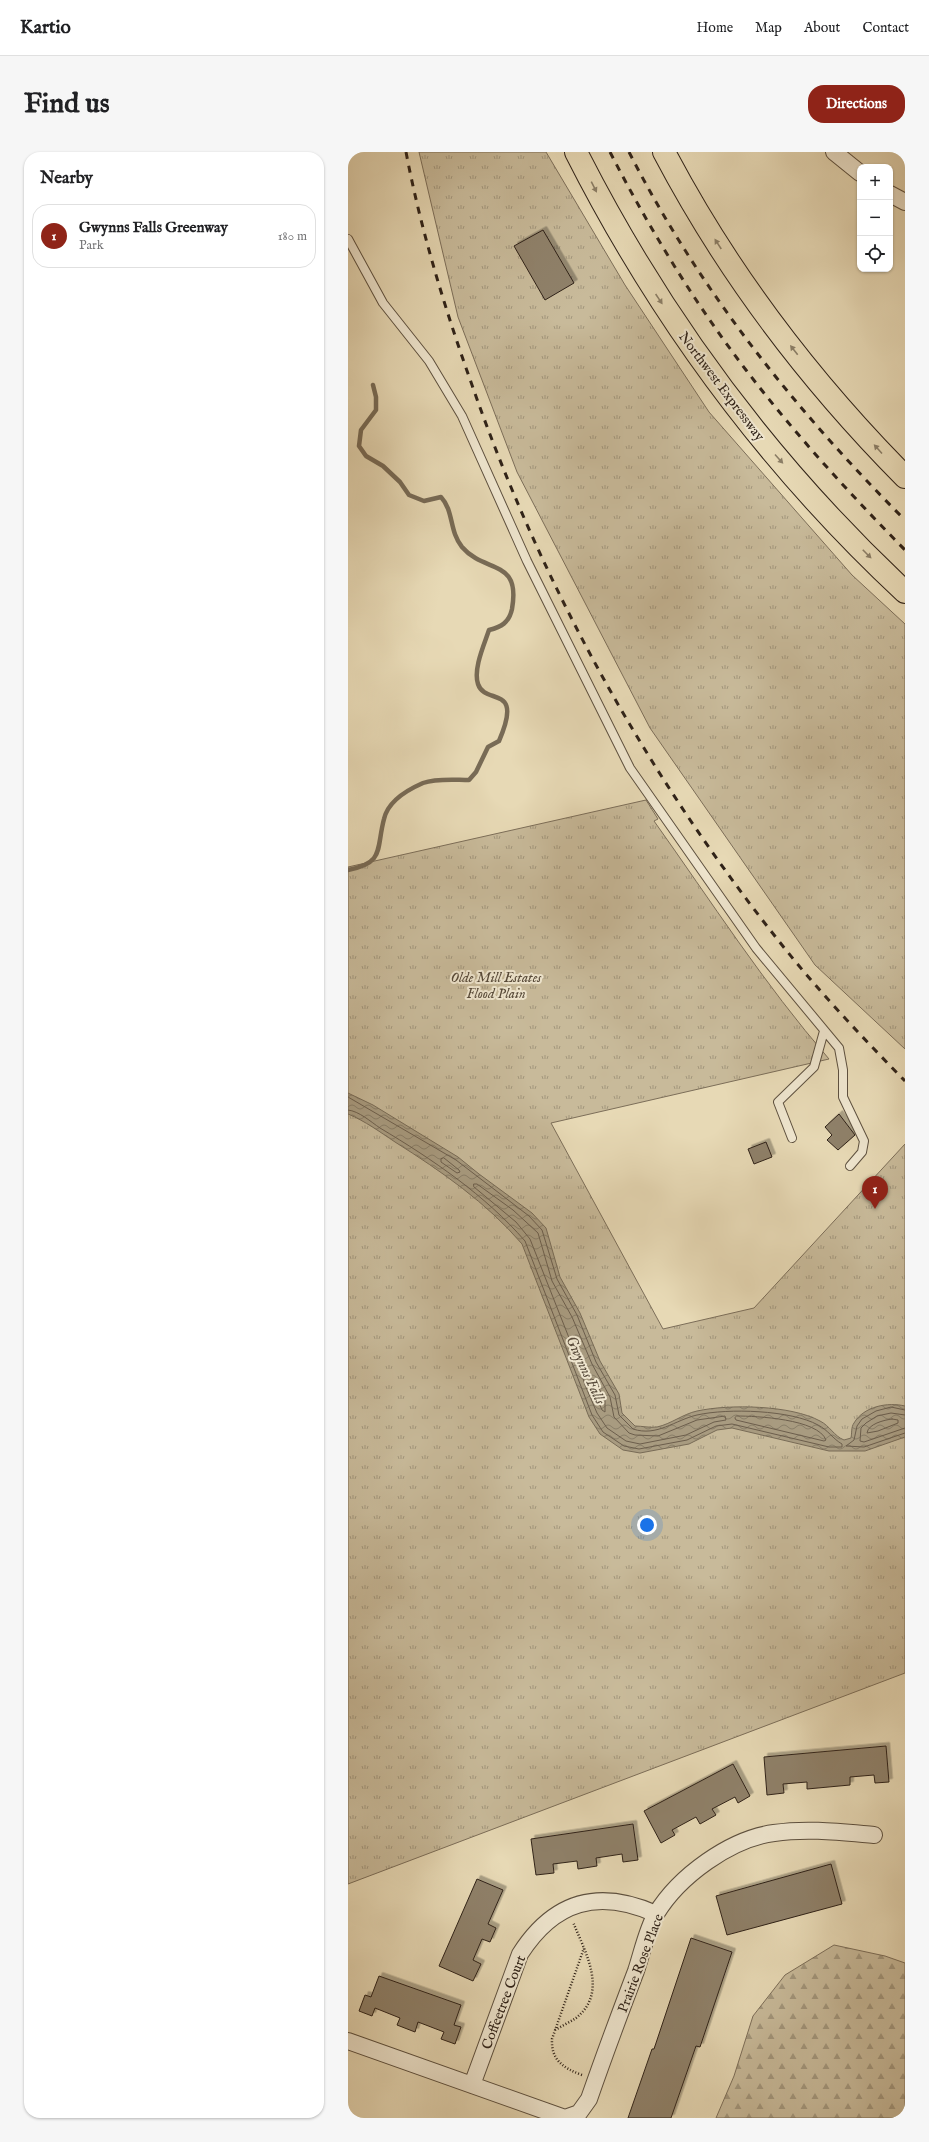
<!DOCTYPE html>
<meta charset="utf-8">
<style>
body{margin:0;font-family:"IM FELL English",serif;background:#f6f6f6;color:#202124}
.controls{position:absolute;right:12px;top:12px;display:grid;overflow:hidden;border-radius:8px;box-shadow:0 1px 3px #0004}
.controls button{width:36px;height:36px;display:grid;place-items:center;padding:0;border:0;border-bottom:1px solid #e0e0e0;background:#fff;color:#202124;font:20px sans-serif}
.you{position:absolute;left:299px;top:1373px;width:14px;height:14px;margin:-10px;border:3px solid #fff;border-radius:50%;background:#1a73e8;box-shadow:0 0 0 6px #1a73e833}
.badge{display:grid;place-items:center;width:26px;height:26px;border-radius:50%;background:#8f2418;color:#fff;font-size:13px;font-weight:700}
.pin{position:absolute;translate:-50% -33px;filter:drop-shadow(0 1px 2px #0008)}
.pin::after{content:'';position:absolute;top:21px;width:14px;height:12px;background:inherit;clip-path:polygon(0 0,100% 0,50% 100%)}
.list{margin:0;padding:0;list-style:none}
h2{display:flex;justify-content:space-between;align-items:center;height:52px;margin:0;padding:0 16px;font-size:17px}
h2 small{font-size:13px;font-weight:400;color:#757577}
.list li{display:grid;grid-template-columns:26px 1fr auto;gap:12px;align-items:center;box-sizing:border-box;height:64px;margin:0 8px 8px;padding:0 8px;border:1px solid #e0e0e0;border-radius:16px}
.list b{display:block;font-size:15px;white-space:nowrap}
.list p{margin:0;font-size:13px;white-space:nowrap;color:#757577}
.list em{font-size:13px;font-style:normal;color:#757577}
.icon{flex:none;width:22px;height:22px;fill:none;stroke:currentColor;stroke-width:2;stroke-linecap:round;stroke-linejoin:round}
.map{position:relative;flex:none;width:557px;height:1966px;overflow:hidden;border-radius:16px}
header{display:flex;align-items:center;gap:24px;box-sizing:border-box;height:56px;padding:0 20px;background:#fff;border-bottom:1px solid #e0e0e0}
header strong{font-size:19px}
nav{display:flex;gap:22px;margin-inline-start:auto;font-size:14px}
.intro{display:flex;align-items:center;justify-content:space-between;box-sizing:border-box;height:96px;padding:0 24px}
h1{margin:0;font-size:28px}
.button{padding:10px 18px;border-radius:16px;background:#8f2418;color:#fff;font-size:14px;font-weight:700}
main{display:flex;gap:24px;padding:0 24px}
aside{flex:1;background:#fff;border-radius:16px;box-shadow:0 1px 3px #0004}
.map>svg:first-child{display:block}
</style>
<header>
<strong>Kartio</strong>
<nav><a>Home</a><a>Map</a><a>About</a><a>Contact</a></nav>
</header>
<div class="intro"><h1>Find us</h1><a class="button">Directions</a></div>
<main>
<aside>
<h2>Nearby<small></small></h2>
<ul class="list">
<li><span class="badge">1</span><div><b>Gwynns Falls Greenway</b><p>Park</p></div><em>180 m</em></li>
</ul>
</aside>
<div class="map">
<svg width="557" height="1966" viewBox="0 0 557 1966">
<defs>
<pattern id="forest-firs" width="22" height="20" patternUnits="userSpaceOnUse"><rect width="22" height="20" fill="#c8ba9a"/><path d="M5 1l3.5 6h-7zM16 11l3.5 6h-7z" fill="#a3977d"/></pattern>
<pattern id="park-tufts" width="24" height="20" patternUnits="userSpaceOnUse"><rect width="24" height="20" fill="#c8ba9a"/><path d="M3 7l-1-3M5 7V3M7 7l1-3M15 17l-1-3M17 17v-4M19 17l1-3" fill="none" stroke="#a3977d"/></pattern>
<pattern id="water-waves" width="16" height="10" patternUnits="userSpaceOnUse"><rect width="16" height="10" fill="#a89b80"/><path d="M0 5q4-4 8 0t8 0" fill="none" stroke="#897e68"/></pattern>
<filter id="shadow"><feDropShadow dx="3.5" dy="-3.5" stdDeviation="0" flood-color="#0004"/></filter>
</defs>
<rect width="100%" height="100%" fill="#e7d9b5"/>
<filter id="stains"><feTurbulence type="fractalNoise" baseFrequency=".005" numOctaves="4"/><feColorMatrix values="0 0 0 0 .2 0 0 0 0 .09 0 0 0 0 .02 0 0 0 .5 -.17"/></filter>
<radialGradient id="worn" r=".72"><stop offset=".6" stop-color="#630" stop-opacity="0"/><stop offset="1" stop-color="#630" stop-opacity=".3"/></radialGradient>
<!-- forest -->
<path fill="url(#forest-firs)" stroke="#7c6e59" d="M 486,1793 L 537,1804 L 557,1811 L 557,1966 L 368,1966 L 386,1924 L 405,1864 L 437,1823 Z"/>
<!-- park -->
<path fill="url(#park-tufts)" stroke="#7c6e59" d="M 71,0 L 198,0 L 277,133 L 361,260 L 504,423 L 557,472 L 557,897 L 467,813 L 302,576 L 169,320 L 110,165 Z
M 298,648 L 310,667 L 306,669 C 363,749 416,832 481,907 L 203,971 L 315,1177 L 406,1156 L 557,992 L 557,1521 L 0,1732 L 0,715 Z"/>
<!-- water -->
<path fill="url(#water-waves)" stroke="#786b56" d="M 0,941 L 25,953 L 110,1005 L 131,1022 L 184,1061 L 198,1076 L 212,1125 L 232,1161 L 252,1209 L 271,1242 L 274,1261 L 287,1274 C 294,1274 302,1276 309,1275 C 323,1272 335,1262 349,1259 C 381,1252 443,1253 472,1269 C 482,1274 486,1284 496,1288 L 503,1286 C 504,1281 503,1275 506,1271 C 516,1254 540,1250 557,1254 L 557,1285 L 517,1299 L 481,1299 L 384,1276 L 369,1278 L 341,1292 L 292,1301 L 275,1298 L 252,1282 L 241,1265 L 174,1092 C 139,1051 93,1019 47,990 C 32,980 17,969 0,962 Z"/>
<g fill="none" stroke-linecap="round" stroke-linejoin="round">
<!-- shore -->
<path stroke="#6c5e4c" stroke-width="1" d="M 0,945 L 108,1008 L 181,1064 L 194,1078 L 209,1127 L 229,1163 L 248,1210 L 267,1243 L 271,1263 L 285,1277 C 309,1285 327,1268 349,1263 C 380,1256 443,1258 470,1273 C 480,1278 485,1287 494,1292 L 494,1295 L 481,1295 L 384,1272 L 368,1274 L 339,1288 L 291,1297 L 276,1294 L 255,1280 L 244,1263 L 177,1089 C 137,1043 84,1007 32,976 C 23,970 11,959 0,958
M 96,1006 L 111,1018 L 112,1020 L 109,1021 L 93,1010 L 93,1007 Z
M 126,1032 L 129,1032 L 165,1058 L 190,1081 L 204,1129 L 224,1165 L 244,1212 L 262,1245 L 266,1265 L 281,1281 L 287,1283 L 310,1284 L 349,1268 L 377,1264 L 378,1268 L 366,1270 L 338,1283 L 292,1292 L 278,1289 L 259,1276 L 249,1261 L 237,1233 L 227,1201 L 182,1087 L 168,1070 L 126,1035 Z
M 243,1227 L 246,1228 L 257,1247 L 257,1260 L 254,1258 L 242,1230 Z
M 557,1258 L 543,1255 L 528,1259 L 514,1267 L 509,1274 L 506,1288 L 498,1294 L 516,1295 L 557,1281
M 557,1263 L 543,1261 L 529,1264 L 518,1271 L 513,1276 L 512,1289 L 516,1290 L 557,1276
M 389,1264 C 408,1264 470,1267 478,1288 L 476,1289 L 388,1268 L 387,1266 Z
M 544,1267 L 550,1268 L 550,1271 L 530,1279 L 519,1281 C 520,1272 536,1268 544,1267 Z"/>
<!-- stream -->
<path stroke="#786b56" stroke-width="4.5" d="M 0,718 C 37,711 28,697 36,667 C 40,649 59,638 75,631 C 89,626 107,628 121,628 L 128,620 L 140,595 L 151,589 C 176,531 137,554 130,532 C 125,517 136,493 141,478 C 153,475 161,471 164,457 C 173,406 137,422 114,395 C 101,379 106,359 93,345 L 76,349 L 61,343 L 52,330 L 35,314 L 18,304 L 11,294 L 13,278 L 28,258 L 28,245 L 25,233"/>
</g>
<!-- building -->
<path fill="#8f816a" stroke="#2f2218" filter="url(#shadow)" d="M 195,78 L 226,131 L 197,148 L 166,94 Z
M 491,962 L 507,983 L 490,998 L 479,988 L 484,983 L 477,975 Z
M 418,990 L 424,1005 L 406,1012 L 400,997 Z
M 538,1594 L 541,1630 L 527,1631 L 526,1623 L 502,1625 L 502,1633 L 459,1637 L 459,1630 L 435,1632 L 436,1641 L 419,1643 L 416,1605 Z
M 385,1612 L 402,1644 L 390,1651 L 387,1645 L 364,1657 L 368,1663 L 352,1672 L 348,1665 L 324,1678 L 327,1683 L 313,1691 L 296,1659 Z
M 285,1672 L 290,1708 L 275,1710 L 274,1702 L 248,1706 L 249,1714 L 230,1717 L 229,1709 L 205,1712 L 206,1721 L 188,1723 L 183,1687 Z
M 483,1712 L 494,1752 L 379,1783 L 368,1744 Z
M 129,1727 L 155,1738 L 140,1772 L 148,1776 L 142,1790 L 134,1787 L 125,1808 L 133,1812 L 125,1829 L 91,1814 Z
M 343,1786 L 384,1800 L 352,1895 L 348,1894 L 323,1966 L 280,1966 L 304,1897 L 306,1897 Z
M 31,1824 L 113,1853 L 106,1873 L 113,1875 L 107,1892 L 93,1887 L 96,1880 L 70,1870 L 67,1880 L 49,1873 L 52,1866 L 27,1856 L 24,1864 L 11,1859 L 17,1843 L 23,1845 Z"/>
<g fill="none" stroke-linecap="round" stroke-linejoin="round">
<!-- service casing -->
<g stroke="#5d503f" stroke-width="10">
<path id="service" d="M 0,87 L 35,151 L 81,209 L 114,264 L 179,409 L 282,616 L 408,796 L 491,896 L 495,918 L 495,945 L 516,989 L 514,1000 L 502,1014
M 444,986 L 430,950 L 466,915 L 476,879"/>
</g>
<!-- minor casing -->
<g stroke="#5d503f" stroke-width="18">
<path id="minor" d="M 486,0 L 512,21
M 542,42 L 557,50
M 0,1889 L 217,1966
M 124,1933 L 172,1802 C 206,1749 250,1736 308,1762
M 217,1966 L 231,1961 L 241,1947 C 256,1904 272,1861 288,1819 C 294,1801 299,1777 308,1762 C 331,1724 382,1687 426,1681 C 459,1676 492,1680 526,1683"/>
</g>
<!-- motorway casing -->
<g stroke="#2f2218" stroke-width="24">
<path id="motorway" d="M 228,0 C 312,166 421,313 557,440
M 316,0 C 379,120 462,229 557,325"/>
</g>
<!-- path -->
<path stroke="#2f2218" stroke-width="2.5" stroke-dasharray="1 2" stroke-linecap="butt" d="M 207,1878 C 214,1874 222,1870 228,1866 C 261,1840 237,1800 225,1770
M 234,1923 C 215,1916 203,1908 204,1887 L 236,1796"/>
<!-- service -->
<use href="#service" stroke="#efe6cf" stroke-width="8"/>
<!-- minor -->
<use href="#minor" stroke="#efe6cf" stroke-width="16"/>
<!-- motorway -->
<use href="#motorway" stroke="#e7d9b5" stroke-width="22"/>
<!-- rail -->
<path stroke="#2f2218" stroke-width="3" stroke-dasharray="7 7" stroke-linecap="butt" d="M 58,0 C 73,79 97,157 124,233 C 195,437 302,629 438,798 C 475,844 516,887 557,929
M 262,0 C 301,76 346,150 398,218 C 447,282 501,341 557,398
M 281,0 C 352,139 447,258 557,368"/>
</g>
<!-- one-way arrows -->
<defs><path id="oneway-solid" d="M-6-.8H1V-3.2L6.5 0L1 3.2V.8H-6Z"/></defs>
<g fill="#8b7e66">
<use href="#oneway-solid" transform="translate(246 35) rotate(63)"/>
<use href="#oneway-solid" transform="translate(370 92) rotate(-123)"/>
<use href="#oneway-solid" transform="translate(311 147) rotate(56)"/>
<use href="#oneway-solid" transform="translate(446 198) rotate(-128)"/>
<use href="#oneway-solid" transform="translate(530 297) rotate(-132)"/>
<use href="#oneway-solid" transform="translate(431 307) rotate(48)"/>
<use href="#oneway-solid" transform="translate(519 402) rotate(45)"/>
</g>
<g text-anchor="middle" stroke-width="4" stroke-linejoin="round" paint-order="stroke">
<!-- street labels -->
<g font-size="14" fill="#2f2218" stroke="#efe6cf">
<text transform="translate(374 234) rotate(53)" y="5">Northwest Expressway</text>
<text transform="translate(292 1811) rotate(-69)" y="5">Prairie Rose Place</text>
<text transform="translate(155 1850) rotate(-69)" y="5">Coffeetree Court</text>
</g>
<!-- park labels -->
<g font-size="14" font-style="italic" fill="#554838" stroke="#efe6cf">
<text x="148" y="830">Olde Mill Estates<tspan x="148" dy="16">Flood Plain</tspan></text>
</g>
<!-- water labels -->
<g font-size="15" font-style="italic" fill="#594c3c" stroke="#efe6cf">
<text transform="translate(238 1218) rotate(65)" y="5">Gwynns Falls</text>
</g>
</g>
<rect width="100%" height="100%" filter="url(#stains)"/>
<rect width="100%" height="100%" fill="url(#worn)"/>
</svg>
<div class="controls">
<button>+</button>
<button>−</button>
<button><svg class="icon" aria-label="locate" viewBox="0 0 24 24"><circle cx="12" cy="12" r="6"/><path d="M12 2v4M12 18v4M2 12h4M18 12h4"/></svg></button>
</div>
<div class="you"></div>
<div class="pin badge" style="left:527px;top:1057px">1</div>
</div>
</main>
